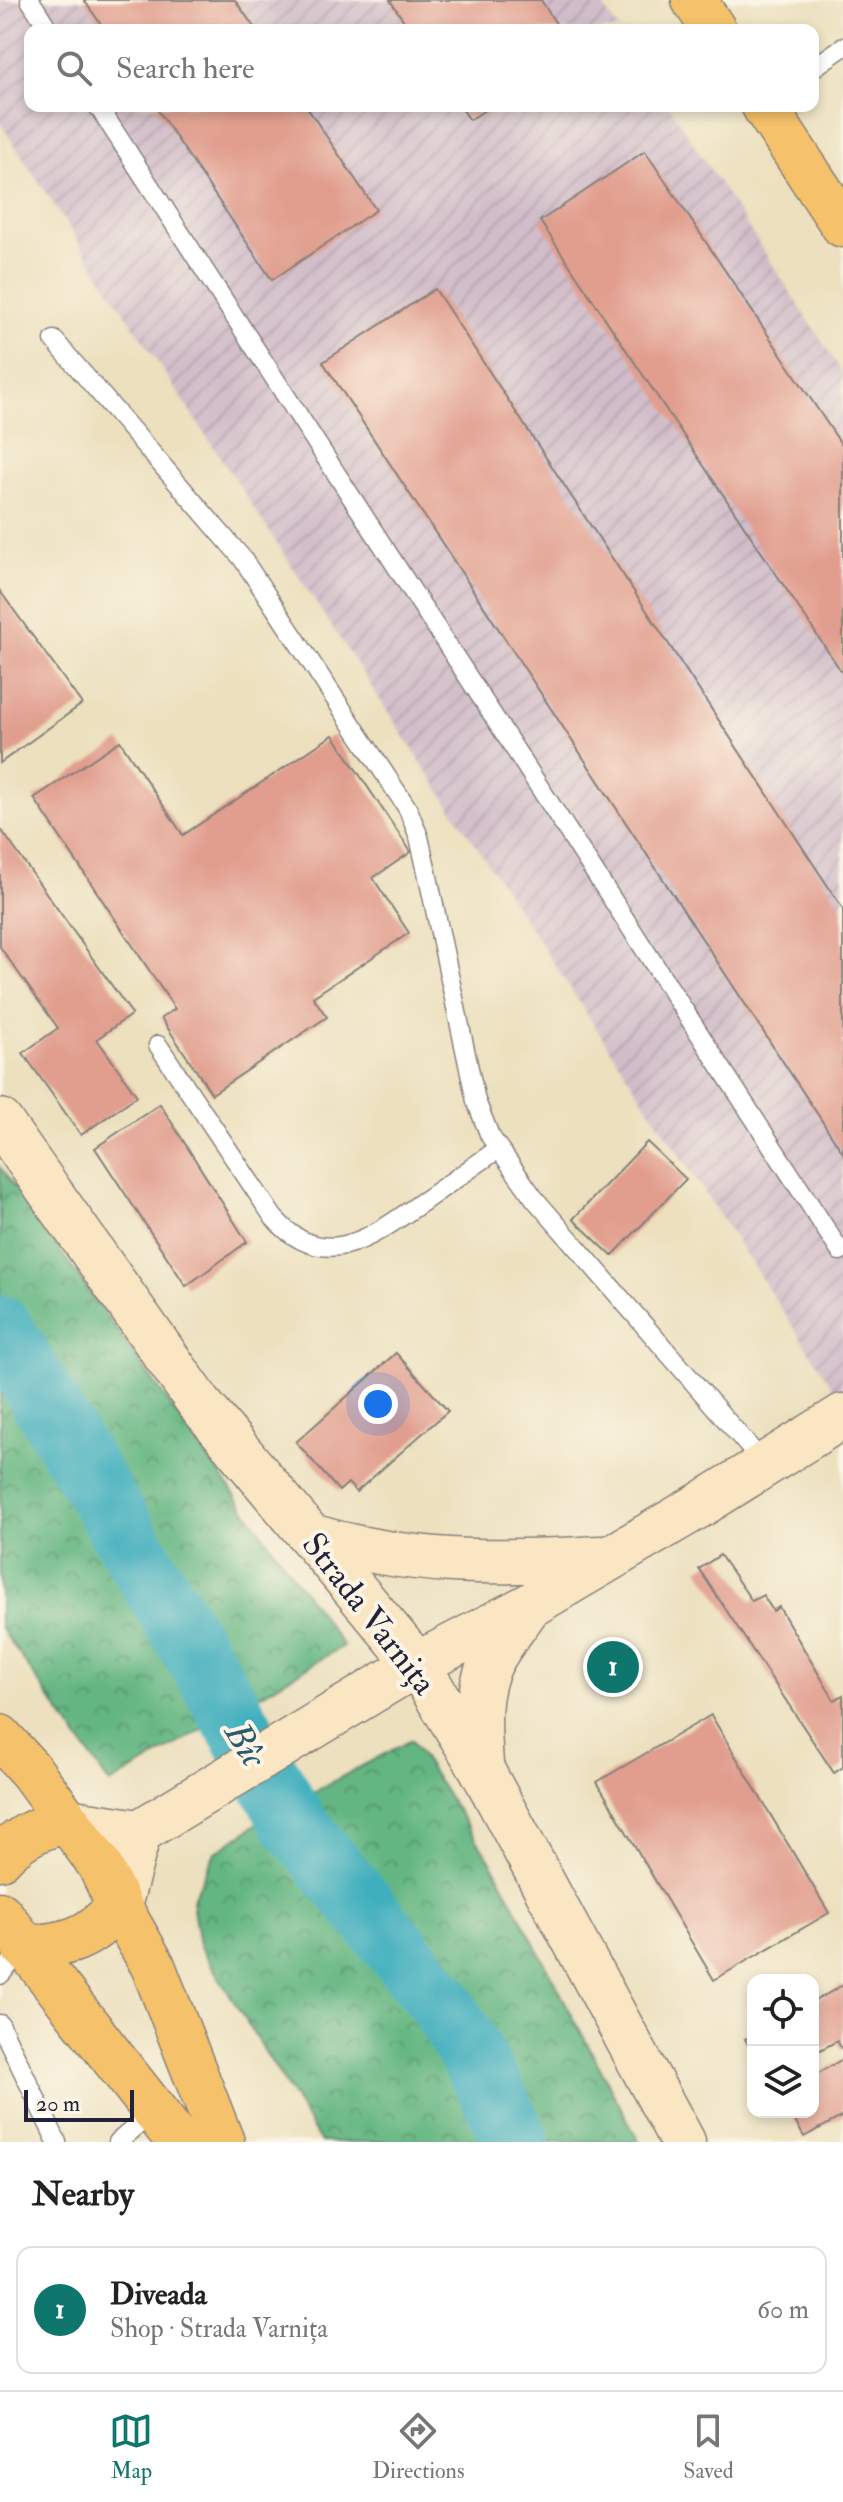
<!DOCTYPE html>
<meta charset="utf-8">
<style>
body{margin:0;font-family:"IM FELL Double Pica",serif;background:#f2f2f2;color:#222}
.controls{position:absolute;right:24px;bottom:24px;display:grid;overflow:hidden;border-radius:16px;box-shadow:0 4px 12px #0003}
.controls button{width:72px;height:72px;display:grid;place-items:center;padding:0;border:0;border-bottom:2px solid #e0e0e0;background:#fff;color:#222;font:40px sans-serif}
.scale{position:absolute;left:24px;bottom:20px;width:110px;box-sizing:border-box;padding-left:8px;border:4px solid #22223b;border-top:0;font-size:22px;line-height:28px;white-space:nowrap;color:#22223b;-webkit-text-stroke:6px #fcf5e5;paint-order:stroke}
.you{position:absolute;left:378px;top:1404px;width:28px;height:28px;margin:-20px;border:6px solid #fff;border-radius:50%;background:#1a73e8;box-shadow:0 0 0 12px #1a73e833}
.badge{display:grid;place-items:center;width:52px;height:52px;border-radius:50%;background:#0f766e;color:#fff;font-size:26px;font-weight:700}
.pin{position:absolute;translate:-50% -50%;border:4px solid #fff;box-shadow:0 2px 8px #0006}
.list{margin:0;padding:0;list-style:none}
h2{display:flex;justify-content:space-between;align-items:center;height:104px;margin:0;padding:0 32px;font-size:34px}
h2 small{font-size:26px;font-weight:400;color:#767676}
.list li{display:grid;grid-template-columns:52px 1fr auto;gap:24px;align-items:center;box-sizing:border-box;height:128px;margin:0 16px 16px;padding:0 16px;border:2px solid #e0e0e0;border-radius:16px}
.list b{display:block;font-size:30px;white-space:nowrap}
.list p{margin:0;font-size:26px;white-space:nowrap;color:#767676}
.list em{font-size:26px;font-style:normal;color:#767676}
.icon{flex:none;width:44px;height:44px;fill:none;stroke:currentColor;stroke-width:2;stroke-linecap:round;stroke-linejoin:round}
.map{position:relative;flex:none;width:843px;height:2142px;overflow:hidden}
.search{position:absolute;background:#fff;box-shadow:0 4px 12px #0003;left:24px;right:24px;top:24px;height:88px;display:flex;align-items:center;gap:20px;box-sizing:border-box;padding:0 28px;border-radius:16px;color:#767676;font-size:30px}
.sheet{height:248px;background:#fff}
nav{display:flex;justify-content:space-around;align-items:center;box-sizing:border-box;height:112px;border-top:2px solid #e0e0e0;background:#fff;font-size:22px;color:#767676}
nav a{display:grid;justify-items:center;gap:4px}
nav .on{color:#0f766e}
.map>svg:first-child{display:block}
</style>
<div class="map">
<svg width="843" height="2142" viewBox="0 0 843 2142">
<defs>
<pattern id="industrial-furrows" width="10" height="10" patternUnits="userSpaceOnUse" patternTransform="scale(2)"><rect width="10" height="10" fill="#d1bdc9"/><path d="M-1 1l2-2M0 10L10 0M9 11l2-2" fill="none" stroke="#b3a2ae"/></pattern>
<pattern id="forest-crowns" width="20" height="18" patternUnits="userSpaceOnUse" patternTransform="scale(2)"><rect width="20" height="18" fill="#64b682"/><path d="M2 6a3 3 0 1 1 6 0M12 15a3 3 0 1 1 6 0" fill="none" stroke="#52946c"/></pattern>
</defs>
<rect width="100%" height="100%" fill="#fcf5e5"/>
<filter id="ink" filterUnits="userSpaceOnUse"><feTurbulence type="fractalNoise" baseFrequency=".0125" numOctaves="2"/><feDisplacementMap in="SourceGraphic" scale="16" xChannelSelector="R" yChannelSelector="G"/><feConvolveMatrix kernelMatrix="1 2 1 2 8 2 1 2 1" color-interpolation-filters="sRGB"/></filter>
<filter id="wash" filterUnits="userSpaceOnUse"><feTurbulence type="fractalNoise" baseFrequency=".006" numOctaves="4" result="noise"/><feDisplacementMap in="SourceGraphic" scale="32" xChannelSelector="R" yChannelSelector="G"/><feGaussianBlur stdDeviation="1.8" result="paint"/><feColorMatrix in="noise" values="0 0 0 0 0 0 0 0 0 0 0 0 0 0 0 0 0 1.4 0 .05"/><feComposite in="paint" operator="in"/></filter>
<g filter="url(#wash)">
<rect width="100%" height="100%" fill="#ece0be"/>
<!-- industrial -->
<path fill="url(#industrial-furrows)" d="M 0,0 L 599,0 L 619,30 L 30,30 L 30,106 L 669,106 L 843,373 L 843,1388 L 836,1392 L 0,123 Z"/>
<!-- forest -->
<path fill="url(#forest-crowns)" stroke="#436c5e" stroke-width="2" d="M 0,1167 L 343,1646 L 110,1784 L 0,1627 Z
M 411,1740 L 492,1863 L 639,2142 L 321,2142 L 199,1945 L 192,1901 L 215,1853 L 268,1816 Z"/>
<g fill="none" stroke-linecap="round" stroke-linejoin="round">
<!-- river -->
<path stroke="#41afbd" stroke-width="66" d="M 0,1328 L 216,1686 L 295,1824 L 439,1999 L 488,2084 L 517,2142"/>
</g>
<g id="blocks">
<!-- building -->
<path fill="#e19e8e" d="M 84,0 L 235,0 L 256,30 L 105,30 Z
M 390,0 L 541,0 L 560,30 L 410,30 Z
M 155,106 L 306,106 L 376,210 L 272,280 Z
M 460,106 L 491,106 L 470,120 Z
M 645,151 L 843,447 L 843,674 L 540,221 Z
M 435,289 L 843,909 L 843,1153 L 323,362 Z
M 0,591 L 82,704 L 0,763 Z
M 333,735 L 411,852 L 373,878 L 409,933 L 313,997 L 327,1017 L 212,1094 L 161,1018 L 175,1009 L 34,798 L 120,741 L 183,835 Z
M 0,828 L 132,1014 L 97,1039 L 137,1096 L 81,1135 L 23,1053 L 58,1028 L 0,947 Z
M 160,1104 L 247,1242 L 186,1286 L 95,1148 Z
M 647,1142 L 686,1179 L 612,1256 L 573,1219 Z
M 396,1353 L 448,1411 L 356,1492 L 348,1483 L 339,1491 L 296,1442 Z
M 720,1555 L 752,1601 L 763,1595 L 773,1611 L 779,1607 L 834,1700 L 843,1695 L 843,1767 L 834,1773 L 699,1569 Z
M 711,1715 L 829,1913 L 714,1980 L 597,1782 Z
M 843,1985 L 843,2051 L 837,2041 L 813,2054 L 813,2002 Z
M 753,2035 L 753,2054 L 745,2039 Z
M 843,2059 L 843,2116 L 804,2137 L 790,2112 L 813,2112 L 813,2076 Z"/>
</g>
</g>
<g filter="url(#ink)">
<use href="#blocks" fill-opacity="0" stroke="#87817c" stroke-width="2"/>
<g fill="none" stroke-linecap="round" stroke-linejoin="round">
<!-- lane casing -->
<g stroke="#87817c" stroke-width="21">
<path id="lane" d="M 30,0 L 49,30
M 813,68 L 843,47
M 98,106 L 840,1251
M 54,340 L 242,558 L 408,809 L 419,837 L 427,872 L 476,1101 L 490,1136 L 534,1198 L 765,1465
M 158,1045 L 274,1218 C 324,1274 372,1237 421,1203 C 447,1185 473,1167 498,1149
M 0,1975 L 24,1948
M 0,2024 L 57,2142
M 118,2142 L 154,2111"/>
</g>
<!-- secondary casing -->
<g stroke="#87817c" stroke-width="47">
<path id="secondary" d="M 0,1121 L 199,1403 L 417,1664 L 481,1768 L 683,2142
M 310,1536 C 410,1565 497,1564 600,1558
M 481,1765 C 479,1731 475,1696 490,1664 C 499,1645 514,1628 526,1610
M 67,1821 L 139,1832 L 417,1664 L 529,1606 L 702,1504 L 843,1416
M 119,1906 L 139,1832"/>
</g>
<!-- primary casing -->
<g stroke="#87817c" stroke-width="47">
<path id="primary" d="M 694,0 L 714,30
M 764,106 L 843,225
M 0,1737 L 31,1771 L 99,1864 L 119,1906 L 153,1966 L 222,2142
M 0,1858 C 19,1837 39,1827 67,1821
M 0,1914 L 179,2142
M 24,1948 C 68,1945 89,1940 119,1906"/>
</g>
<!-- lane -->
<use href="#lane" stroke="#fff" stroke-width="18"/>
<!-- secondary -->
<use href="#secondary" stroke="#fbe6c4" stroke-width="44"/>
<!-- primary -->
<use href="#primary" stroke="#f5c16b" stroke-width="44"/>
</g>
</g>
<g text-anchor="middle" stroke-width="8" stroke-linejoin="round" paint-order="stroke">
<!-- street labels -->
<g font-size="34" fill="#22223b" stroke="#fcf5e5">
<text transform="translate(370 1613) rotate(52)" y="12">Strada Varnița</text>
</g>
<!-- water labels -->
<g font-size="36" font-style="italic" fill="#2e5a6f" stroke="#fcf5e5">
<text transform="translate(247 1744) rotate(59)" y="13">Bîc</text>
</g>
</g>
</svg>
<div class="controls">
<button><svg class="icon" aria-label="locate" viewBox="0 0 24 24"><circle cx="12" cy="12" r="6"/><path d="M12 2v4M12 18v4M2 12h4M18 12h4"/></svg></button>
<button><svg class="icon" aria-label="layers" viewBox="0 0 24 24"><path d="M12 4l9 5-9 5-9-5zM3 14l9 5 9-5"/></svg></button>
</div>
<div class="scale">20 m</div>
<div class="you"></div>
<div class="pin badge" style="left:613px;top:1667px">1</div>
<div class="search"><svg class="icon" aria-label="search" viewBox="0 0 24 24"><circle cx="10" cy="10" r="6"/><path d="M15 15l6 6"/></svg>Search here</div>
</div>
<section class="sheet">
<h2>Nearby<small></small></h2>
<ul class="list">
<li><span class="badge">1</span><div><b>Diveada</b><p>Shop · Strada Varnița</p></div><em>60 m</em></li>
</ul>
</section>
<nav>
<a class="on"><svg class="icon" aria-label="map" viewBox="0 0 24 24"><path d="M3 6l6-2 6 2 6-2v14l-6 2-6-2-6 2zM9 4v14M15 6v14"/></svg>Map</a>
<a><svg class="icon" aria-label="directions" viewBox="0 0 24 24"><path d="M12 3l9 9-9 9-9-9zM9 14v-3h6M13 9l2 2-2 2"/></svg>Directions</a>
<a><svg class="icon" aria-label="saved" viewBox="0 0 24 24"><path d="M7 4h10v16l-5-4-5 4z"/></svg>Saved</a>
</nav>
